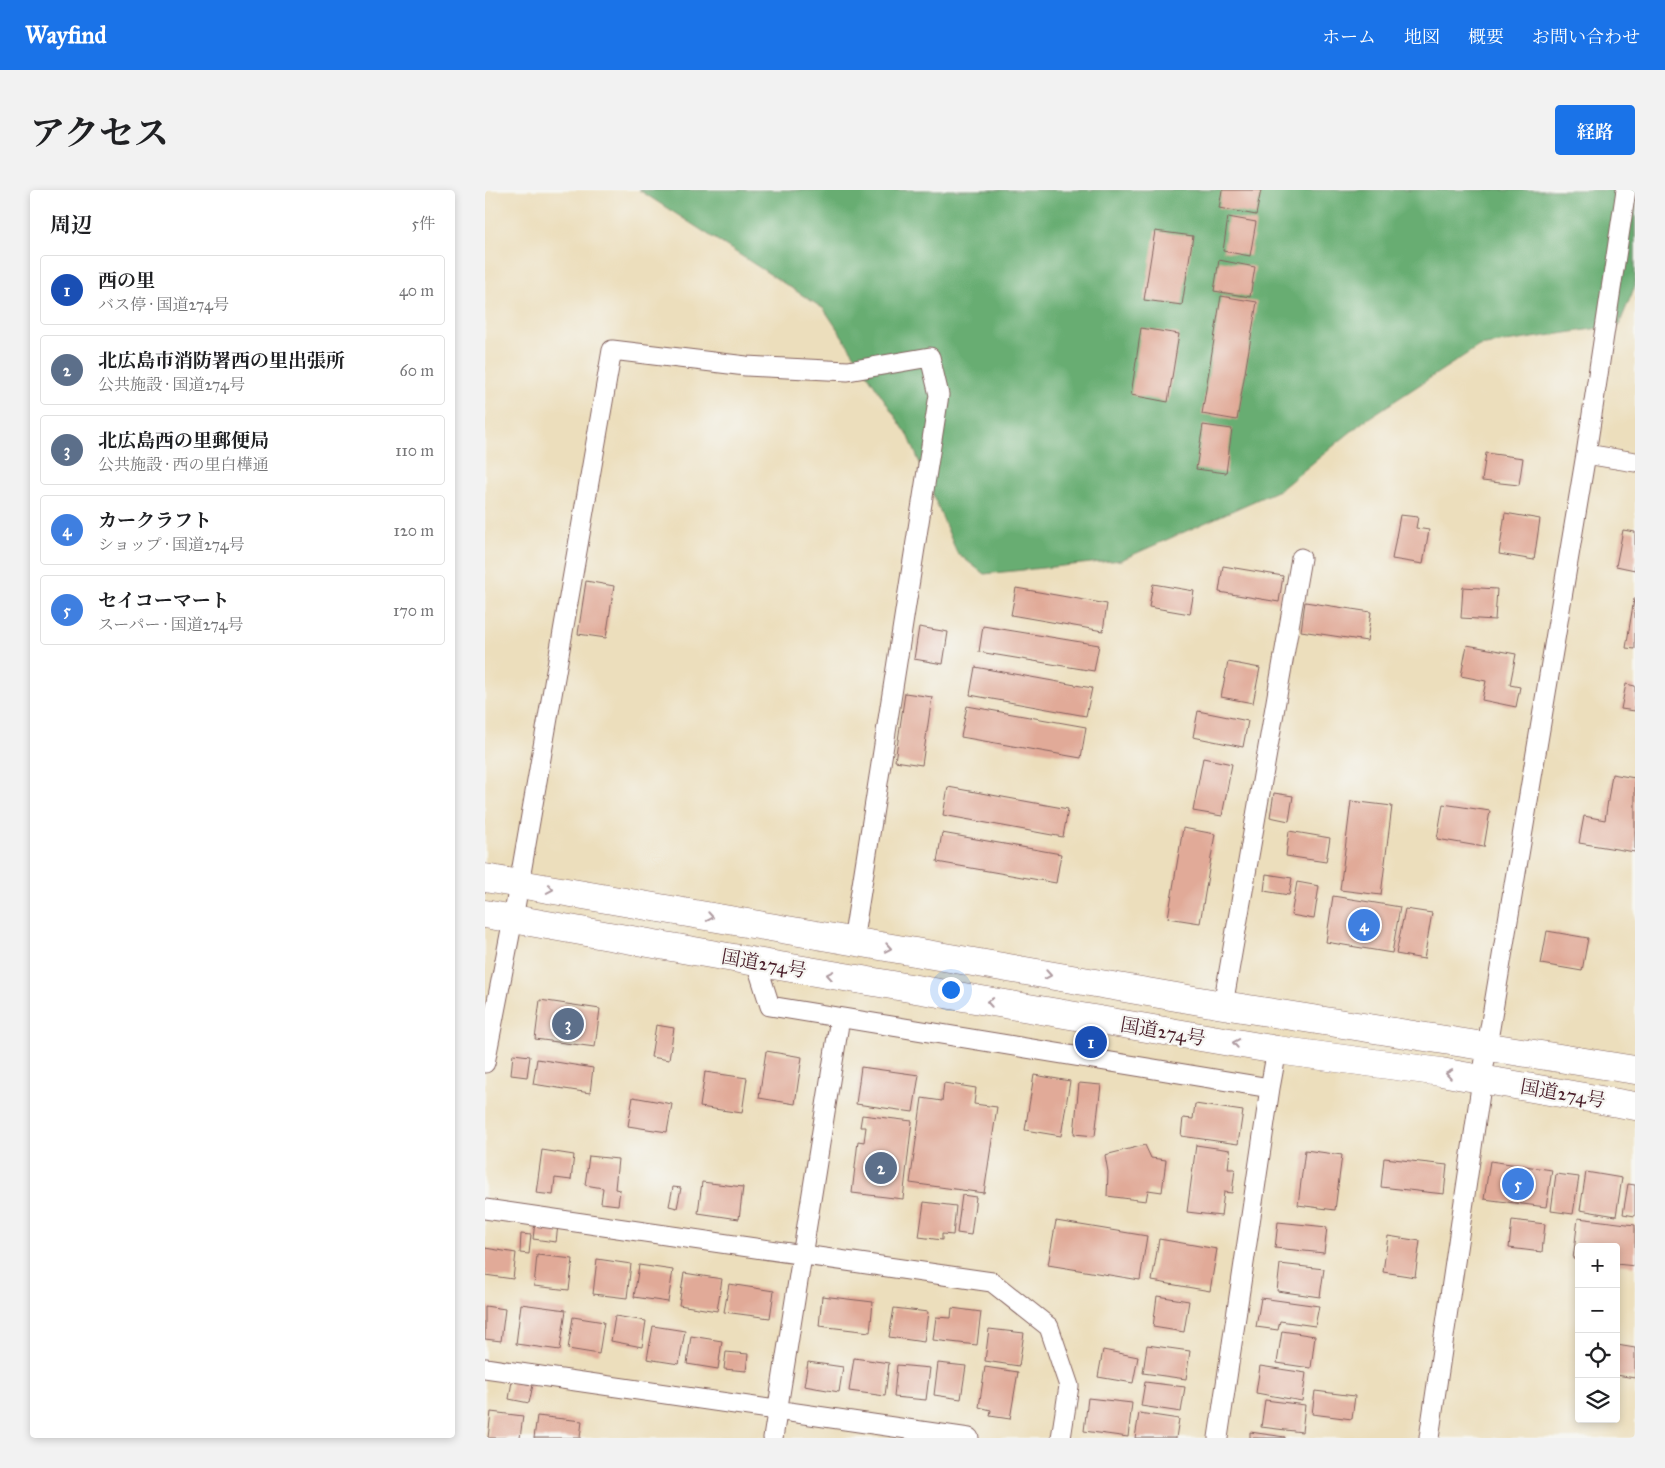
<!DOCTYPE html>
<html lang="ja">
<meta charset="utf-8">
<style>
body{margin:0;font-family:"IM FELL Great Primer","Noto Serif JP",serif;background:#f2f2f2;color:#202124}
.controls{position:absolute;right:15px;bottom:15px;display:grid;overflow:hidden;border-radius:5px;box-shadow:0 2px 8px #0003}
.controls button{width:45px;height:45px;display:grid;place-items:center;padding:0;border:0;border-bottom:1px solid #e0e0e0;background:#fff;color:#202124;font:25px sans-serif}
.you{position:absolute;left:465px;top:799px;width:18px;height:18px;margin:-12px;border:4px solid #fff;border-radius:50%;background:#1a73e8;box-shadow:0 0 0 8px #1a73e833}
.badge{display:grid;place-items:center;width:32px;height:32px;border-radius:50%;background:#1a73e8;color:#fff;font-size:16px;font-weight:700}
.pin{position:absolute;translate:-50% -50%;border:2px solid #fff;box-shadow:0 1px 5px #0006}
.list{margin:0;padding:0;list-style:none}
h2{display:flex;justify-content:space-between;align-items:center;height:65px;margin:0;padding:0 20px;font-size:21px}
h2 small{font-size:16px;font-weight:400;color:#757577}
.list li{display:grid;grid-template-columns:32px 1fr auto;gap:15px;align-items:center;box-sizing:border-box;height:70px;margin:0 10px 10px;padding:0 10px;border:1px solid #e0e0e0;border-radius:5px}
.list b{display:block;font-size:19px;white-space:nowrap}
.list p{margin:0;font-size:16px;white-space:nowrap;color:#757577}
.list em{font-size:16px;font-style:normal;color:#757577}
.icon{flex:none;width:28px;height:28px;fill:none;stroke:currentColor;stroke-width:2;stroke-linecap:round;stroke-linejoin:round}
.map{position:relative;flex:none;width:1150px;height:1248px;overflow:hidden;border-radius:5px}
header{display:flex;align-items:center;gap:30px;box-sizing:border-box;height:70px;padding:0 25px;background:#1a73e8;color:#fff}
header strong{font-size:24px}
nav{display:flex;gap:28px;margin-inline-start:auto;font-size:18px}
.intro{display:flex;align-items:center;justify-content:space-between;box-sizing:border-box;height:120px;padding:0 30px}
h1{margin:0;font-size:35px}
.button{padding:12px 22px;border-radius:5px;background:#1a73e8;color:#fff;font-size:18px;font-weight:700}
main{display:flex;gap:30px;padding:0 30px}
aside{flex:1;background:#fff;border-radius:5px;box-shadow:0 2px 8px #0003}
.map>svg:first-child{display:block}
</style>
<header>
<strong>Wayfind</strong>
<nav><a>ホーム</a><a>地図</a><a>概要</a><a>お問い合わせ</a></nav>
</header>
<div class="intro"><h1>アクセス</h1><a class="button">経路</a></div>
<main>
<aside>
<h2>周辺<small>5件</small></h2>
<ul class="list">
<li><span class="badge" style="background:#1a4fb4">1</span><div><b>西の里</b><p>バス停 · 国道274号</p></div><em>40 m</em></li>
<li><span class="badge" style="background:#5c6f8a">2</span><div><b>北広島市消防署西の里出張所</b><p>公共施設 · 国道274号</p></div><em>60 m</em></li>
<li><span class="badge" style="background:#5c6f8a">3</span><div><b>北広島西の里郵便局</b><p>公共施設 · 西の里白樺通</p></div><em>110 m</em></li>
<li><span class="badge" style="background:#3f7fe0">4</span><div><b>カークラフト</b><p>ショップ · 国道274号</p></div><em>120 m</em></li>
<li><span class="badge" style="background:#3f7fe0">5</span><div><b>セイコーマート</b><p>スーパー · 国道274号</p></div><em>170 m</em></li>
</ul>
</aside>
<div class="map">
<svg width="1150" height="1248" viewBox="0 0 1150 1248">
<rect width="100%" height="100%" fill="#f6f6f2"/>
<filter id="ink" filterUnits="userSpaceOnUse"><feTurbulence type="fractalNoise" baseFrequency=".02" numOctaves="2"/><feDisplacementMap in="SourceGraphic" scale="10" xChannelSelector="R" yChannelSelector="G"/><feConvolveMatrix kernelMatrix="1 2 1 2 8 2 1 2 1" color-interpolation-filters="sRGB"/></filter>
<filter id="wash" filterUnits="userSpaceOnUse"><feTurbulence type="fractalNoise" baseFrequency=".0096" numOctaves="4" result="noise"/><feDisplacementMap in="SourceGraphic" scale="20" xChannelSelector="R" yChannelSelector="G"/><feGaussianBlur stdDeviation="1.12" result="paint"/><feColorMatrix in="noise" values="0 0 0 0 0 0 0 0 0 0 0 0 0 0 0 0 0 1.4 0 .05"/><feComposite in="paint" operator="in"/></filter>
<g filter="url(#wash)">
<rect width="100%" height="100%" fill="#ecdebc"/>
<!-- forest -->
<path fill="#68ad72" stroke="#59664e" d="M 154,0 L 1150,0 L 1150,96 L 1134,135 L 994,156 L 879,231 L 796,299 L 636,370 L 499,384 L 472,363 L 424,247 L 339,119 Z"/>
<g id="blocks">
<!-- building -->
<path fill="#e1aa98" d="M 737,0 L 776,0 L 771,25 L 734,18 Z
M 743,27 L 771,32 L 765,66 L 738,61 Z
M 670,41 L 708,46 L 697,115 L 659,110 Z
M 734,70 L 770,77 L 765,107 L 729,101 Z
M 736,106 L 772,112 L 752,230 L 717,224 Z
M 656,138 L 694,144 L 683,212 L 646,205 Z
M 718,235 L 747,239 L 741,283 L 711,279 Z
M 1001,263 L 1038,268 L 1034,295 L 997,291 Z
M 1020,323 L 1055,329 L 1049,370 L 1014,364 Z
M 915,325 L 933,327 L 931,338 L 944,340 L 938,374 L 907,369 Z
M 1138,340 L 1150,342 L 1150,380 L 1131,376 Z
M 738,376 L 798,386 L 794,412 L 734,402 Z
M 101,391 L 129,396 L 121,448 L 93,444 Z
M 668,394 L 709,401 L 705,424 L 664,417 Z
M 978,397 L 1012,399 L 1010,430 L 976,428 Z
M 531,398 L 622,414 L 618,441 L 526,425 Z
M 1149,409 L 1150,409 L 1150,459 L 1141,458 Z
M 820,412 L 886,422 L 882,451 L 816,441 Z
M 498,436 L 614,455 L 609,481 L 494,462 Z
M 434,437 L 463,442 L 458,474 L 429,469 Z
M 982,455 L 1031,464 L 1025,495 L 1035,497 L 1031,517 L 997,510 L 1001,491 L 976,486 Z
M 743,472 L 775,478 L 768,513 L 736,507 Z
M 490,477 L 607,498 L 601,526 L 485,505 Z
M 1141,494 L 1150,496 L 1150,521 L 1136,519 Z
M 420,503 L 447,507 L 437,575 L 410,571 Z
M 482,516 L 601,537 L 596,568 L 476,547 Z
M 713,521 L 763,531 L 758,557 L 708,547 Z
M 718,568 L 747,574 L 737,626 L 708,621 Z
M 1127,584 L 1150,588 L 1150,662 L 1094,653 L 1099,626 L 1120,630 Z
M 463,597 L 583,619 L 578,647 L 458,625 Z
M 789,603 L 808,606 L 804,631 L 785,627 Z
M 866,611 L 907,616 L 896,705 L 855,700 Z
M 958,614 L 1005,621 L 999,657 L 952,649 Z
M 698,638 L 730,644 L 715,733 L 683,728 Z
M 804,641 L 845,648 L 841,672 L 801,666 Z
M 457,643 L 576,664 L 571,693 L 452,672 Z
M 781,684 L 807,688 L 804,705 L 779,701 Z
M 812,692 L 834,696 L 829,729 L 806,725 Z
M 848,706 L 915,717 L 907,763 L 841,752 Z
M 920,719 L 947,723 L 939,769 L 911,764 Z
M 1062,741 L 1103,748 L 1097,781 L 1056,774 Z
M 55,810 L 115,819 L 110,857 L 50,849 Z
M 171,835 L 189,838 L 184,870 L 166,867 Z
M 281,861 L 317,867 L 310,914 L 274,908 Z
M 28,864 L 45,866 L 42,887 L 26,885 Z
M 52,869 L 108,878 L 105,903 L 48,894 Z
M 376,877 L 434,885 L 428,922 L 371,914 Z
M 220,882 L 262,888 L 257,923 L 215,917 Z
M 549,885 L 585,891 L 576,946 L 540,940 Z
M 459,893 L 491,898 L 489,914 L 512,917 L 499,1003 L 425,993 L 437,908 L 457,911 Z
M 594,893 L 616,895 L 610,946 L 589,944 Z
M 148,907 L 187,914 L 182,942 L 143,936 Z
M 710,914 L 758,921 L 753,954 L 696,946 L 698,928 L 708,929 Z
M 377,925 L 427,931 L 418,1009 L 367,1003 L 373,951 L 379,952 L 381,937 L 375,937 Z
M 660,955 L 666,968 L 681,970 L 677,1002 L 663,1000 L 661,1011 L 622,1006 L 623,982 L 620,965 Z
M 711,955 L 745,960 L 743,979 L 750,979 L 747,1003 L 739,1002 L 736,1026 L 702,1022 Z
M 57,960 L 89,965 L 86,990 L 70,988 L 68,1005 L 51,1003 Z
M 820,960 L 857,965 L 850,1020 L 813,1015 Z
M 104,966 L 133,969 L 130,999 L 135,1000 L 133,1015 L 116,1013 L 118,998 L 100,995 Z
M 899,968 L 962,975 L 959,1004 L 896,997 Z
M 1005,971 L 1067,980 L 1061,1017 L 999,1009 Z
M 1101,982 L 1137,988 L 1131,1026 L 1095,1020 Z
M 1071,984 L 1094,987 L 1088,1024 L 1066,1021 Z
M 217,992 L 258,997 L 254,1029 L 213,1023 Z
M 1143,994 L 1150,995 L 1150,1026 L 1138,1024 Z
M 188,997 L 196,998 L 192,1018 L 184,1016 Z
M 477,1005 L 491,1007 L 486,1045 L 472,1043 Z
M 439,1012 L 471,1016 L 468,1045 L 457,1044 L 457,1050 L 434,1047 Z
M 1093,1028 L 1150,1035 L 1150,1076 L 1131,1074 L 1131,1057 L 1094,1057 L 1094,1070 L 1088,1069 Z
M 1027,1030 L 1060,1034 L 1057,1062 L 1024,1058 Z
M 571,1031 L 662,1046 L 655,1090 L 563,1075 Z
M 50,1032 L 73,1035 L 71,1052 L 48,1049 Z
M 793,1032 L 842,1037 L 839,1063 L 790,1058 Z
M 36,1044 L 46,1045 L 44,1064 L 35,1063 Z
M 903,1046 L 935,1051 L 930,1087 L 898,1082 Z
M 674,1049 L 732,1059 L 725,1101 L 667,1091 Z
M 0,1058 L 31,1063 L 28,1089 L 0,1085 Z
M 52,1065 L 88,1069 L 84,1100 L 49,1096 Z
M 112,1069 L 146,1074 L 142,1108 L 108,1104 Z
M 795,1074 L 839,1079 L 835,1107 L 792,1101 Z
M 154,1075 L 188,1080 L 183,1112 L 149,1107 Z
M 199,1083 L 237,1089 L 232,1121 L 194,1115 Z
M 244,1094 L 289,1101 L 285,1128 L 239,1122 Z
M 337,1106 L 388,1112 L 385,1142 L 334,1136 Z
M 672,1106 L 704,1111 L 699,1142 L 668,1137 Z
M 776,1108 L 834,1116 L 830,1136 L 795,1131 L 793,1140 L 771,1137 Z
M 36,1114 L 81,1120 L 75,1160 L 31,1154 Z
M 0,1116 L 20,1119 L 16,1151 L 0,1149 Z
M 409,1118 L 443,1122 L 439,1152 L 404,1147 Z
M 467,1118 L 496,1122 L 492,1155 L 448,1150 L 451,1127 L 466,1128 Z
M 130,1126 L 161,1131 L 157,1157 L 126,1151 Z
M 88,1127 L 119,1132 L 114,1164 L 83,1159 Z
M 168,1136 L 200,1141 L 194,1174 L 162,1169 Z
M 504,1139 L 539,1143 L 534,1176 L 500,1171 Z
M 797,1141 L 830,1146 L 826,1178 L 792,1173 Z
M 206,1146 L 237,1151 L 233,1179 L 202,1174 Z
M 662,1155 L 705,1161 L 701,1189 L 658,1183 Z
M 1132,1155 L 1150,1158 L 1150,1188 L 1131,1185 Z
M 618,1160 L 653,1167 L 648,1193 L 613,1187 Z
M 241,1162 L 263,1164 L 261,1181 L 239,1179 Z
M 369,1168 L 404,1173 L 400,1206 L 364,1201 Z
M 323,1172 L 358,1177 L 354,1202 L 319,1196 Z
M 453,1173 L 481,1176 L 476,1209 L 449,1205 Z
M 412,1175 L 445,1178 L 441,1210 L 409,1207 Z
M 775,1176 L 821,1183 L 817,1211 L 771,1203 Z
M 500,1177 L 533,1182 L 525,1229 L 505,1226 L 506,1220 L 494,1217 Z
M 27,1191 L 48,1195 L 44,1213 L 24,1209 Z
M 660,1192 L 700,1197 L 696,1222 L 656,1216 Z
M 830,1201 L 870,1206 L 867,1229 L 827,1224 Z
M 603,1208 L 647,1213 L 643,1247 L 599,1241 Z
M 780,1210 L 820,1215 L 817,1242 L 776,1237 Z
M 6,1222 L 38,1226 L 35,1248 L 3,1248 Z
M 654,1223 L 694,1229 L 691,1248 L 650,1248 Z
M 52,1226 L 97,1231 L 95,1248 L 49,1248 Z
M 765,1242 L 800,1247 L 800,1248 L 765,1248 Z"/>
</g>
</g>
<g filter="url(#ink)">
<use href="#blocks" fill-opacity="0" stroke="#83625e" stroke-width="1"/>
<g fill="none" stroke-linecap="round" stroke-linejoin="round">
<!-- minor casing -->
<g stroke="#83625e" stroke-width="21">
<path id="minor" d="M 1101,264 L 1150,272
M 271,772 L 285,816 L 785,898
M 738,815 L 816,368
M 0,873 L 28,729 L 127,160 L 261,176 L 363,181 L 445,167 L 454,205 L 368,752
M 0,1019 L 507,1092 L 564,1137 L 584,1196 L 576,1248
M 0,1178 L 484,1248
M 288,1248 L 355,828
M 733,1248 L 785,898 L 792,860
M 944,1248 L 1002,856 L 1101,264 L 1141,0"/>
</g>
<!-- trunk casing -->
<g stroke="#83625e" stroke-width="29">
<path id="trunk" d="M 0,688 L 738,815 L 1150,880
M 0,724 L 271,772 L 792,860 L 956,882 L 1150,916"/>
</g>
<!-- minor -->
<use href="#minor" stroke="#fff" stroke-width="19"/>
<!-- trunk -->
<use href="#trunk" stroke="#fff" stroke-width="28"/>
</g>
<!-- one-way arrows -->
<defs><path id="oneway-chevron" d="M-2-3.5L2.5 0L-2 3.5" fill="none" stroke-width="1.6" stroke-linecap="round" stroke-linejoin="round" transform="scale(1.25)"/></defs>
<g stroke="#ae9aa0">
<use href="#oneway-chevron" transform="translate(65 699) rotate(10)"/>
<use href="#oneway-chevron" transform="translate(225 727) rotate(10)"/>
<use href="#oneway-chevron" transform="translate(403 758) rotate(10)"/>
<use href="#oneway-chevron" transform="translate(345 785) rotate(-170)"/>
<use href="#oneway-chevron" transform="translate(563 785) rotate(10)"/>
<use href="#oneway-chevron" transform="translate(505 812) rotate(-170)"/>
<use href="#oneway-chevron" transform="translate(751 853) rotate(-170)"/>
<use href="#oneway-chevron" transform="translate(964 884) rotate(-170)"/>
</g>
</g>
<g text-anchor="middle" stroke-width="4.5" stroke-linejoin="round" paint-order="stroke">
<!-- street labels -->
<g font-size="19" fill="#4a1f2b" stroke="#f6f6f2">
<text transform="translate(279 773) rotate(10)" y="7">国道274号</text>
<text transform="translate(678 841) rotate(10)" y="7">国道274号</text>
<text transform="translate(1078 903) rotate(10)" y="7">国道274号</text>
</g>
</g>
</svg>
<div class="controls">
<button>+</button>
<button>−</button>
<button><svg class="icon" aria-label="locate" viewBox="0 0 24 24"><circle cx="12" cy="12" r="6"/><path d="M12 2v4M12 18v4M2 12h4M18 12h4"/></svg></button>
<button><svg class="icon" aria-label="layers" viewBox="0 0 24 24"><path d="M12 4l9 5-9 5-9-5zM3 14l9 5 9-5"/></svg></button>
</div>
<div class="you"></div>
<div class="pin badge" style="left:606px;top:852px;background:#1a4fb4">1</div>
<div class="pin badge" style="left:396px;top:978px;background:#5c6f8a">2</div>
<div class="pin badge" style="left:83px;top:834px;background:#5c6f8a">3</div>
<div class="pin badge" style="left:879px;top:735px;background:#3f7fe0">4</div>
<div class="pin badge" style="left:1033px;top:994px;background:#3f7fe0">5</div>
</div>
</main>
